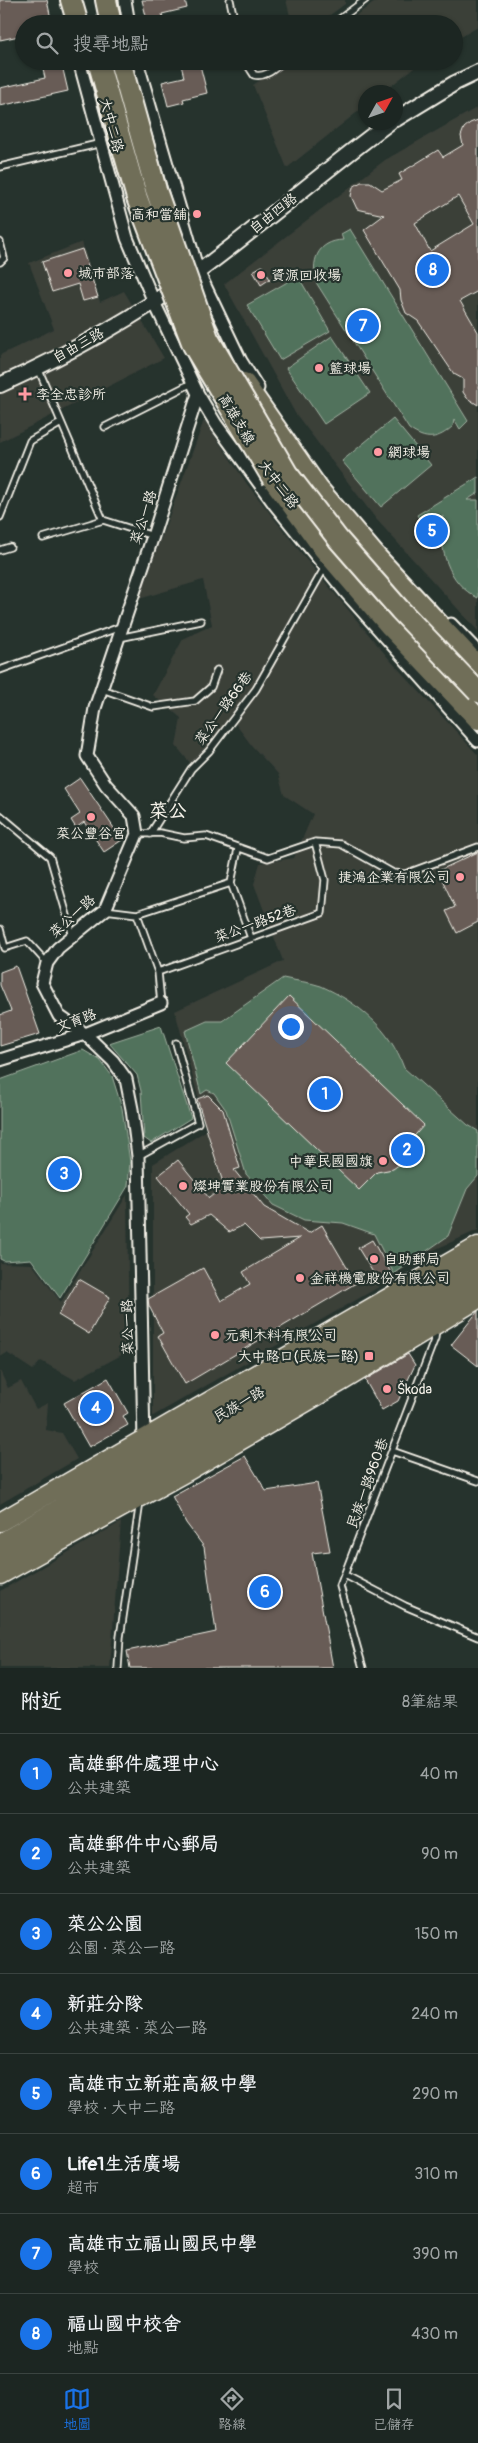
<!DOCTYPE html>
<html lang="zh-TW">
<meta charset="utf-8">
<style>
body{margin:0;font-family:Pangolin,"LXGW WenKai TC",sans-serif;background:#252e2a;color:#f1f3f6}
.compass{position:absolute;left:358px;top:85px;width:45px;height:45px;border-radius:50%;background:#1c2622;box-shadow:0 1px 4px #0004;rotate:50deg}
.you{position:absolute;left:290px;top:1026px;width:18px;height:18px;margin:-12px;border:4px solid #fff;border-radius:50%;background:#1a73e8;box-shadow:0 0 0 8px #1a73e833}
.badge{display:grid;place-items:center;width:32px;height:32px;border-radius:50%;background:#1a73e8;color:#fff;font-size:16px;font-weight:700}
.pin{position:absolute;translate:-50% -50%;border:2px solid #fff;box-shadow:0 1px 5px #0006}
.list{margin:0;padding:0;list-style:none}
h2{display:flex;justify-content:space-between;align-items:center;height:65px;margin:0;padding:0 20px;font-size:21px}
h2 small{font-size:16px;font-weight:400;color:#a0a5a5}
.list li{display:grid;grid-template-columns:32px 1fr auto;gap:15px;align-items:center;box-sizing:border-box;height:80px;padding:0 20px;border-top:1px solid #3a4340}
.list b{display:block;font-size:19px;white-space:nowrap}
.list p{margin:0;font-size:16px;white-space:nowrap;color:#a0a5a5}
.list em{font-size:16px;font-style:normal;color:#a0a5a5}
.icon{flex:none;width:28px;height:28px;fill:none;stroke:currentColor;stroke-width:2;stroke-linecap:round;stroke-linejoin:round}
.map{position:relative;flex:none;width:478px;height:1668px;overflow:hidden}
.search{position:absolute;background:#1c2622;box-shadow:0 1px 4px #0004;left:15px;right:15px;top:15px;height:55px;display:flex;align-items:center;gap:12px;box-sizing:border-box;padding:0 18px;border-radius:28px;color:#a0a5a5;font-size:19px}
.sheet{height:705px;background:#1c2622}
nav{display:flex;justify-content:space-around;align-items:center;box-sizing:border-box;height:70px;border-top:1px solid #3a4340;background:#1c2622;font-size:14px;color:#a0a5a5}
nav a{display:grid;justify-items:center;gap:2px}
nav .on{color:#1a73e8}
.map>svg:first-child{display:block}
</style>
<div class="map">
<svg width="478" height="1668" viewBox="0 0 478 1668">
<rect width="100%" height="100%" fill="#26332d"/>
<filter id="ink" filterUnits="userSpaceOnUse"><feTurbulence type="fractalNoise" baseFrequency=".02" numOctaves="2"/><feDisplacementMap in="SourceGraphic" scale="10" xChannelSelector="R" yChannelSelector="G"/><feConvolveMatrix kernelMatrix="1 2 1 2 8 2 1 2 1" color-interpolation-filters="sRGB"/></filter>
<g filter="url(#ink)">
<!-- built -->
<path fill="#3a3f39" d="M 286,0 L 345,0 L 345,4 L 318,24 L 292,24 Z
M 378,0 L 478,0 L 478,27 L 454,41 L 454,24 L 343,24 Z
M 287,61 L 423,61 L 383,92 L 366,92 L 365,106 L 287,168 L 253,85 Z
M 478,107 L 478,631 L 376,519 L 295,413 L 224,284 L 385,160 Z
M 82,242 L 100,302 L 124,291 L 164,358 L 0,442 L 0,355 L 54,329 L 29,263 Z
M 204,420 L 247,484 L 306,559 L 390,660 L 478,755 L 478,1230 L 425,1254 L 377,1288 L 153,1416 L 153,1164 L 207,1130 L 175,1011 L 283,961 L 254,884 L 260,863 L 294,858 L 313,814 L 284,795 L 278,774 L 252,746 L 231,718 L 205,753 L 191,764 L 176,746 L 181,718 L 153,695 L 183,639 L 212,625 L 203,580 L 139,599 Z
M 127,1195 L 129,1351 L 75,1380 L 41,1361 L 33,1370 L 7,1353 L 0,1357 L 0,1263 L 32,1264 L 61,1302 Z
M 0,1371 L 8,1388 L 21,1381 L 36,1409 L 48,1403 L 46,1430 L 62,1433 L 77,1459 L 0,1504 Z
M 121,1522 L 110,1668 L 0,1668 L 0,1591 Z"/>
<!-- green -->
<path fill="#51725c" stroke="#a2b2a2" d="M 350,229 L 468,421 L 460,429 L 454,419 L 453,426 C 438,440 426,441 409,429 L 317,284 C 310,262 317,241 343,240 L 341,234 Z
M 298,276 L 330,331 L 280,360 L 247,305 Z
M 332,336 L 370,393 L 324,424 L 286,368 Z
M 393,419 L 431,465 L 381,507 L 342,461 Z
M 478,477 L 478,493 L 467,500 L 478,500 L 478,598 C 447,583 438,547 443,516 L 425,528 L 417,515 Z
M 283,978 C 295,981 310,982 321,986 C 359,1003 390,1029 404,1068 L 468,1125 L 478,1131 L 478,1176 L 467,1189 L 448,1236 L 394,1274 L 374,1234 L 343,1223 L 304,1220 L 273,1205 L 246,1174 L 226,1110 L 214,1093 L 207,1090 L 201,1094 L 185,1031 L 207,1021 L 222,1021 Z
M 161,1026 L 191,1118 L 151,1143 L 144,1138 L 141,1091 L 137,1075 L 109,1043 Z
M 83,1050 L 100,1060 L 112,1076 L 122,1108 L 130,1162 L 128,1186 L 60,1298 L 31,1259 L 4,1261 L 0,1259 L 0,1080 Z"/>
<!-- building -->
<path fill="#675b56" stroke="#f4f1e8" fill-rule="evenodd" d="M 0,0 L 47,0 L 52,24 L 24,24 L 24,35 L 0,40 Z
M 142,0 L 185,0 L 187,8 L 162,14 L 165,24 L 148,24 Z
M 41,61 L 61,61 L 68,91 L 0,106 L 0,88 L 45,78 Z
M 180,61 L 199,61 L 207,93 L 183,99 L 184,102 L 168,106 L 162,82 L 184,77 Z
M 478,120 L 478,291 L 460,301 L 478,332 L 478,405 L 467,398 L 463,392 L 463,379 L 454,374 L 418,321 L 406,313 L 401,300 L 400,290 L 364,230 L 384,215 L 357,209 L 351,196 L 353,187 L 361,182 L 370,182 L 382,190 L 402,180 L 399,174 L 438,150 L 443,157 L 463,145 L 461,136 L 464,128 L 470,123 ZM 458,196 L 474,224 L 430,251 L 415,223 Z
M 82,249 L 98,297 L 83,301 L 78,284 L 52,292 L 42,262 Z
M 262,266 L 270,279 L 261,285 L 253,271 Z
M 80,778 L 122,840 L 104,852 L 84,822 L 76,828 L 71,820 L 80,814 L 64,789 Z
M 478,852 L 478,922 L 457,933 L 446,911 L 455,907 L 438,871 Z
M 16,966 L 40,1034 L 0,1046 L 0,1015 L 11,1011 L 0,985 L 0,972 Z
M 289,996 L 424,1125 L 409,1142 L 421,1153 L 411,1163 L 407,1159 L 393,1169 L 377,1172 L 359,1190 L 226,1063 Z
M 208,1095 L 223,1110 L 240,1168 L 234,1170 L 264,1207 L 309,1233 L 322,1225 L 356,1283 L 185,1384 L 158,1336 L 163,1333 L 149,1306 L 148,1299 L 203,1268 L 221,1301 L 250,1284 L 243,1272 L 300,1238 L 260,1241 L 244,1225 L 229,1232 L 209,1215 L 191,1224 L 185,1217 L 189,1214 L 158,1176 L 178,1160 L 209,1198 L 224,1186 L 197,1099 Z
M 372,1240 L 390,1271 L 377,1279 L 358,1248 Z
M 79,1279 L 110,1297 L 89,1334 L 58,1315 Z
M 478,1311 L 478,1366 L 451,1345 Z
M 408,1354 L 415,1365 L 398,1401 L 382,1410 L 365,1380 Z
M 108,1378 L 128,1413 L 123,1416 L 128,1425 L 89,1447 L 64,1403 Z
M 245,1456 L 266,1491 L 317,1483 L 330,1551 L 312,1553 L 333,1668 L 130,1668 L 127,1651 L 216,1632 L 204,1547 L 186,1523 L 172,1496 Z"/>
<g fill="none" stroke-linecap="round" stroke-linejoin="round">
<!-- service casing -->
<g stroke="#f4f1e8" stroke-width="9">
<path id="service" d="M 230,0 L 235,24
M 333,24 L 365,0
M 245,61 L 254,75 C 266,78 275,68 284,61
M 0,167 L 102,143
M 0,242 L 4,258 L 0,262
M 38,368 L 103,520 L 43,538
M 105,427 L 192,383
M 0,517 L 30,441 L 61,423
M 103,520 L 153,536
M 0,550 L 10,547
M 119,638 L 201,621
M 0,670 L 123,626
M 102,689 L 153,707 L 195,701 L 211,687 L 217,670
M 0,815 L 50,857 L 73,936
M 137,834 L 160,833 L 184,838 L 206,836 L 268,858 L 315,842 L 341,844 L 393,873 L 405,874 L 478,847
M 150,834 L 191,769 L 209,751 L 256,689 L 325,567
M 238,849 L 231,883 L 251,938
M 105,910 L 137,914 L 231,883
M 137,914 L 158,972
M 0,929 L 5,948 L 27,941 L 47,963
M 161,1003 L 158,972 L 322,913 L 325,880 L 315,842
M 138,1156 L 198,1123 L 176,1043
M 392,1451 L 478,1481
M 345,1575 L 405,1606 L 478,1637
M 118,1668 L 120,1637 L 140,1502
M 363,1668 L 340,1586 L 435,1338 L 436,1329"/>
</g>
<!-- minor casing -->
<g stroke="#f4f1e8" stroke-width="15">
<path id="minor" d="M 125,0 L 129,24
M 79,61 L 127,238 L 154,302 L 198,394 L 216,424 L 275,505 L 347,594 L 478,741
M 137,61 L 198,271 L 241,361 L 258,388
M 451,624 L 478,652
M 0,1060 L 85,1034 L 161,1003
M 144,1442 L 138,1156 L 132,1109 L 126,1079 L 113,1061 L 85,1034 L 59,1016 L 42,983 L 47,963 L 58,948 L 105,910 L 137,834 L 134,816 L 106,785 L 87,756 L 95,708 L 153,536 L 198,394"/>
</g>
<!-- tertiary casing -->
<g stroke="#f4f1e8" stroke-width="18">
<path id="tertiary" d="M 396,119 L 455,83 L 478,72
M 0,385 C 69,354 137,316 198,272 C 263,224 325,170 390,122"/>
</g>
<!-- primary casing -->
<g stroke="#f4f1e8" stroke-width="21">
<path id="primary" d="M 0,1522 L 478,1246
M 0,1543 L 478,1265
M 0,1559 L 235,1426 L 478,1283
M 0,1575 L 188,1471 L 343,1381 L 478,1299"/>
</g>
<!-- motorway casing -->
<g stroke="#f4f1e8" stroke-width="24">
<path id="motorway" d="M 71,0 L 78,24
M 106,0 L 111,24
M 244,383 L 318,489 L 376,557 L 478,667
M 273,479 L 324,549 L 390,626 L 478,719"/>
</g>
<!-- service -->
<use href="#service" stroke="#26332d" stroke-width="5.5"/>
<!-- minor -->
<use href="#minor" stroke="#26332d" stroke-width="11"/>
<!-- tertiary -->
<use href="#tertiary" stroke="#26332d" stroke-width="14"/>
<!-- primary -->
<use href="#primary" stroke="#706e59" stroke-width="18"/>
<!-- motorway -->
<use href="#motorway" stroke="#706e59" stroke-width="20"/>
<!-- motorway-bridge casing -->
<g stroke="#f4f1e8" stroke-width="24" stroke-linecap="butt">
<path id="motorway-bridge" d="M 98,61 L 137,198 L 193,345 L 273,479
M 120,61 L 156,190 L 208,338 L 287,473 L 338,539 L 400,610 L 478,692"/>
</g>
<!-- motorway-bridge -->
<use href="#motorway-bridge" stroke="#706e59" stroke-width="20"/>
</g>
</g>
<!-- markers -->
<g fill="#ff9aa2" stroke="#26332d" stroke-width="2">
<circle cx="197" cy="214" r="5"/>
<circle cx="68" cy="273" r="5"/>
<circle cx="261" cy="275" r="5"/>
<circle cx="319" cy="368" r="5"/>
<path d="M22.5 386.5h5v5h5v5h-5v5h-5v-5h-5v-5h5z"/>
<circle cx="378" cy="452" r="5"/>
<circle cx="91" cy="817" r="5"/>
<circle cx="460" cy="877" r="5"/>
<circle cx="383" cy="1161" r="5"/>
<circle cx="183" cy="1186" r="5"/>
<circle cx="374" cy="1259" r="5"/>
<circle cx="300" cy="1278" r="5"/>
<circle cx="215" cy="1335" r="5"/>
<rect x="364" y="1351" width="10" height="10" rx="2.5"/>
<circle cx="387" cy="1389" r="5"/>
</g>
<g text-anchor="middle" stroke-width="4.5" stroke-linejoin="round" paint-order="stroke">
<!-- street labels -->
<g font-size="14" fill="#f4f1e8" stroke="#26332d">
<text transform="translate(112 125) rotate(75)" y="5">大中二路</text>
<text transform="translate(273 213) rotate(-38)" y="5">自由四路</text>
<text transform="translate(78 345) rotate(-29)" y="5">自由三路</text>
<text transform="translate(237 419) rotate(59)" y="5">高雄支線</text>
<text transform="translate(279 484) rotate(53)" y="5">大中二路</text>
<text transform="translate(143 517) rotate(-72)" y="5">菜公一路</text>
<text transform="translate(223 708) rotate(-54)" y="5">菜公一路66巷</text>
<text transform="translate(72 916) rotate(-42)" y="5">菜公一路</text>
<text transform="translate(255 923) rotate(-20)" y="5">菜公一路52巷</text>
<text transform="translate(76 1020) rotate(-20)" y="5">文育路</text>
<text transform="translate(127 1327) rotate(-91)" y="5">菜公一路</text>
<text transform="translate(239 1404) rotate(-30)" y="5">民族一路</text>
<text transform="translate(367 1483) rotate(-70)" y="5">民族一路960巷</text>
</g>
<!-- poi labels -->
<g font-size="14" fill="#f4f1e8" stroke="#26332d" text-anchor="start">
<text x="187" y="219" text-anchor="end">高和當舖</text>
<text x="78" y="278">城市部落</text>
<text x="271" y="280">資源回收場</text>
<text x="329" y="373">籃球場</text>
<text x="36" y="399">李全忠診所</text>
<text x="388" y="457">網球場</text>
<text x="91" y="838" text-anchor="middle">菜公豐谷宮</text>
<text x="450" y="882" text-anchor="end">捷鴻企業有限公司</text>
<text x="373" y="1166" text-anchor="end">中華民國國旗</text>
<text x="193" y="1191">燦坤實業股份有限公司</text>
<text x="384" y="1264">自助郵局</text>
<text x="310" y="1283">金祥機電股份有限公司</text>
<text x="225" y="1340">元剩木料有限公司</text>
<text x="359" y="1361" text-anchor="end">大中路口(民族一路)</text>
<text x="397" y="1394">Škoda</text>
</g>
<!-- district labels -->
<g font-size="19" font-weight="bold" fill="#f4f1e8" stroke="#26332d">
<text x="168" y="817">菜公</text>
</g>
</g>
</svg>
<svg class="compass" viewBox="-18 -18 36 36"><path d="M0-13l5 13h-10z" fill="#e53935"/><path d="M0 13l5-13h-10z" fill="#a0a5a5"/></svg>
<div class="you"></div>
<div class="pin badge" style="left:325px;top:1094px">1</div>
<div class="pin badge" style="left:407px;top:1150px">2</div>
<div class="pin badge" style="left:64px;top:1174px">3</div>
<div class="pin badge" style="left:96px;top:1408px">4</div>
<div class="pin badge" style="left:432px;top:531px">5</div>
<div class="pin badge" style="left:265px;top:1592px">6</div>
<div class="pin badge" style="left:363px;top:326px">7</div>
<div class="pin badge" style="left:433px;top:270px">8</div>
<div class="search"><svg class="icon" aria-label="search" viewBox="0 0 24 24"><circle cx="10" cy="10" r="6"/><path d="M15 15l6 6"/></svg>搜尋地點</div>
</div>
<section class="sheet">
<h2>附近<small>8筆結果</small></h2>
<ul class="list">
<li><span class="badge">1</span><div><b>高雄郵件處理中心</b><p>公共建築</p></div><em>40 m</em></li>
<li><span class="badge">2</span><div><b>高雄郵件中心郵局</b><p>公共建築</p></div><em>90 m</em></li>
<li><span class="badge">3</span><div><b>菜公公園</b><p>公園 · 菜公一路</p></div><em>150 m</em></li>
<li><span class="badge">4</span><div><b>新莊分隊</b><p>公共建築 · 菜公一路</p></div><em>240 m</em></li>
<li><span class="badge">5</span><div><b>高雄市立新莊高級中學</b><p>學校 · 大中二路</p></div><em>290 m</em></li>
<li><span class="badge">6</span><div><b>Life1生活廣場</b><p>超市</p></div><em>310 m</em></li>
<li><span class="badge">7</span><div><b>高雄市立福山國民中學</b><p>學校</p></div><em>390 m</em></li>
<li><span class="badge">8</span><div><b>福山國中校舍</b><p>地點</p></div><em>430 m</em></li>
</ul>
</section>
<nav>
<a class="on"><svg class="icon" aria-label="map" viewBox="0 0 24 24"><path d="M3 6l6-2 6 2 6-2v14l-6 2-6-2-6 2zM9 4v14M15 6v14"/></svg>地圖</a>
<a><svg class="icon" aria-label="directions" viewBox="0 0 24 24"><path d="M12 3l9 9-9 9-9-9zM9 14v-3h6M13 9l2 2-2 2"/></svg>路線</a>
<a><svg class="icon" aria-label="saved" viewBox="0 0 24 24"><path d="M7 4h10v16l-5-4-5 4z"/></svg>已儲存</a>
</nav>
